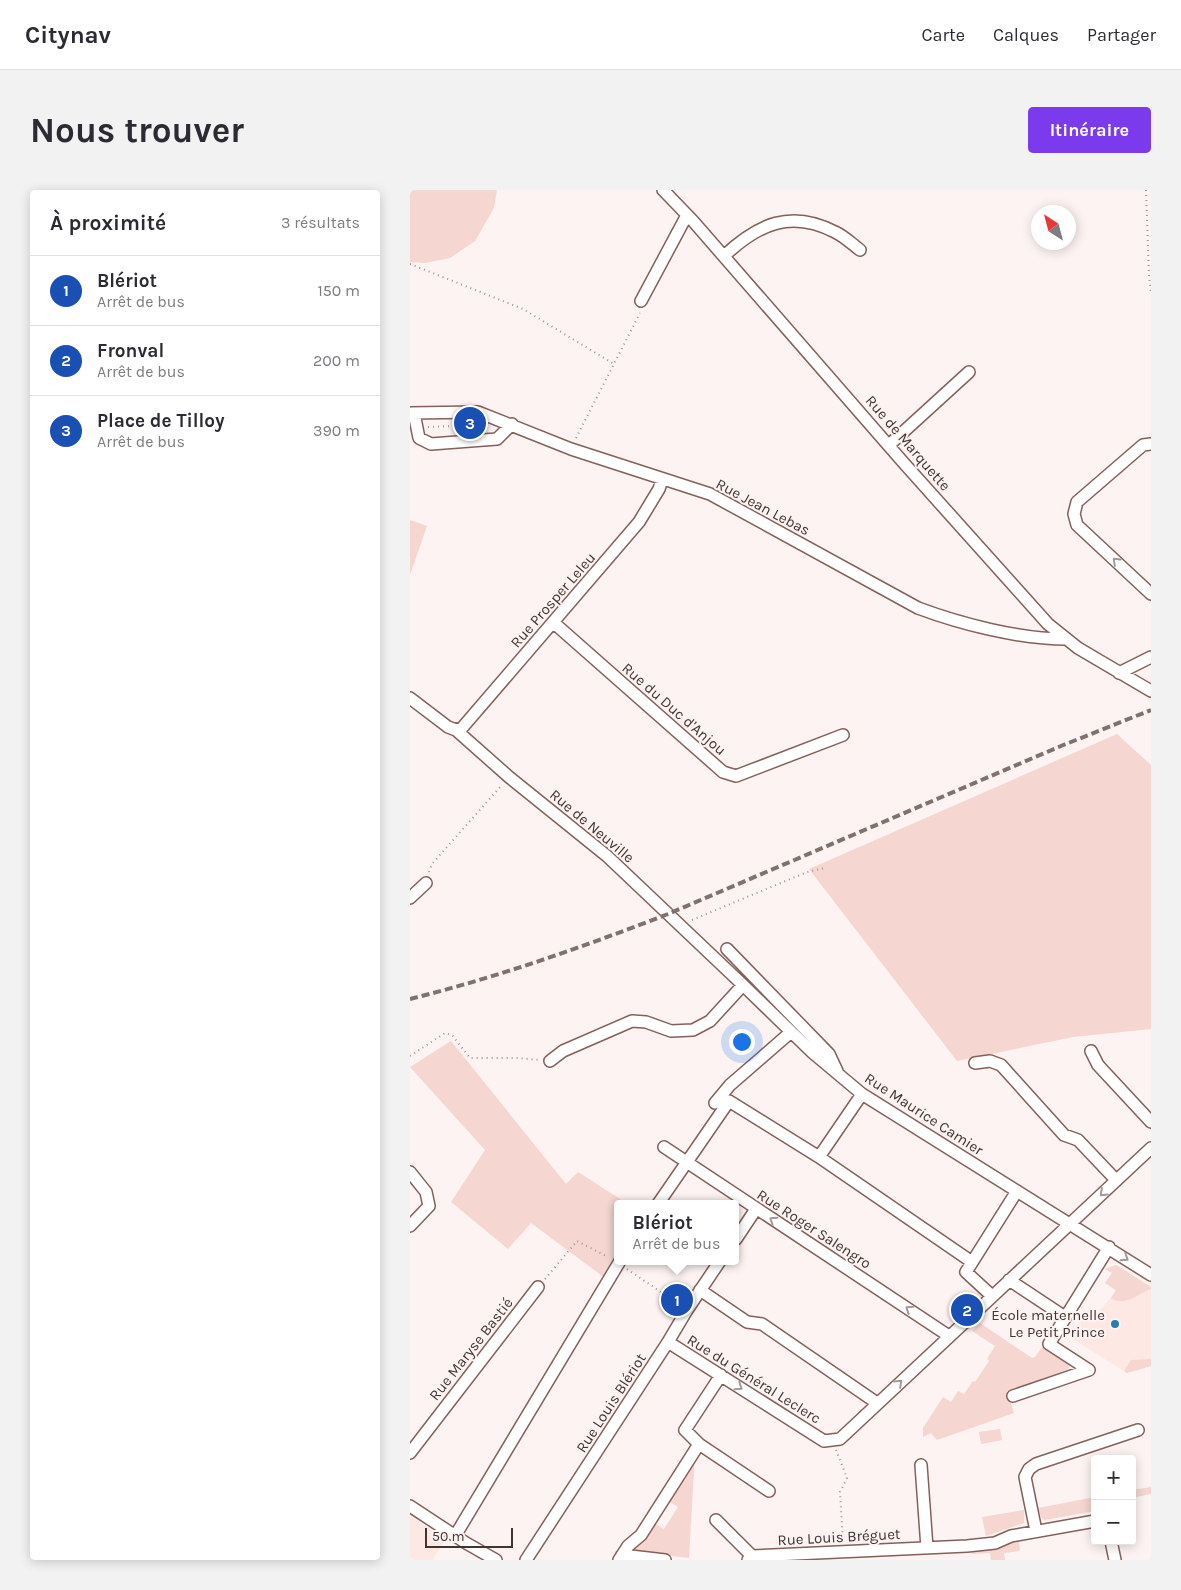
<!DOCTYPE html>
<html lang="fr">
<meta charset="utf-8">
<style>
body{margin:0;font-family:Karla,sans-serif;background:#f2f2f3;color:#2b2b33}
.controls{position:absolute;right:15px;bottom:15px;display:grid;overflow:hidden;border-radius:5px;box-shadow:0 2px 12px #0003}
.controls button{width:45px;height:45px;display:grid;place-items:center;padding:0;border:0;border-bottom:1px solid #e1e1e2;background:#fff;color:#2b2b33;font:25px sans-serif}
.compass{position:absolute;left:621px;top:15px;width:45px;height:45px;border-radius:50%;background:#fff;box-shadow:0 2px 12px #0003;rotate:324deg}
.scale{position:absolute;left:15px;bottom:12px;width:88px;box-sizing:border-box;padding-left:5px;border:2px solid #443330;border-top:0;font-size:14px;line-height:18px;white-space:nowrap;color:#443330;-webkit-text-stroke:4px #fcf3f2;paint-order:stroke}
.you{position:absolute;left:331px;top:851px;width:18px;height:18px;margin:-12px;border:4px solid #fff;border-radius:50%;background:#1a73e8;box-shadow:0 0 0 8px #1a73e833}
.badge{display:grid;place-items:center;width:32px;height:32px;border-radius:50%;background:#7c3aed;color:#fff;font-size:16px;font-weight:700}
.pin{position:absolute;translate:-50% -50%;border:2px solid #fff;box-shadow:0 1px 5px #0006}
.popup{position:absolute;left:204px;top:1010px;width:125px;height:65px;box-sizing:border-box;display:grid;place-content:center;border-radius:5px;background:#fff;filter:drop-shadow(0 1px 4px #0005);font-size:16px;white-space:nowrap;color:#7c7c81}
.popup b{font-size:19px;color:#2b2b33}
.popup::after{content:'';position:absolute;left:50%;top:100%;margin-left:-10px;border:10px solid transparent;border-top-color:#fff}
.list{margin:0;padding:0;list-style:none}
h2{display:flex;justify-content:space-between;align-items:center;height:65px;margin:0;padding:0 20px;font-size:21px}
h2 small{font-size:16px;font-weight:400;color:#7c7c81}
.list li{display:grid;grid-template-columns:32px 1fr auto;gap:15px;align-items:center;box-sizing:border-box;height:70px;padding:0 20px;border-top:1px solid #e1e1e2}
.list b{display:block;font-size:19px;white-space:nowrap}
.list p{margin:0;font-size:16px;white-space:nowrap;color:#7c7c81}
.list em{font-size:16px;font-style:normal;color:#7c7c81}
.map{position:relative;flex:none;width:741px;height:1370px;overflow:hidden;border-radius:5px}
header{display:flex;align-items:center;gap:30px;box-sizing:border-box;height:70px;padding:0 25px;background:#fff;border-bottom:1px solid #e1e1e2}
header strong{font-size:24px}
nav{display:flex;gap:28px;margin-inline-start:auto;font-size:18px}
.intro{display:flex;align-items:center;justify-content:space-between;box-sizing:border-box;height:120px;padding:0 30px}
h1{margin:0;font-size:35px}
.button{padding:12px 22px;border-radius:5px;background:#7c3aed;color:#fff;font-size:18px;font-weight:700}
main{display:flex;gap:30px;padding:0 30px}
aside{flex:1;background:#fff;border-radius:5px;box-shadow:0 2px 12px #0003}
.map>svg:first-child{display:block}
</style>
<header>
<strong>Citynav</strong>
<nav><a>Carte</a><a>Calques</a><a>Partager</a></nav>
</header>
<div class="intro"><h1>Nous trouver</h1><a class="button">Itinéraire</a></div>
<main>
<aside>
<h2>À proximité<small>3 résultats</small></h2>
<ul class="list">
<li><span class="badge" style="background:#1a4fb4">1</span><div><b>Blériot</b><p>Arrêt de bus</p></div><em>150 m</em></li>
<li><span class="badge" style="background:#1a4fb4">2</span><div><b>Fronval</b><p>Arrêt de bus</p></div><em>200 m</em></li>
<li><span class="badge" style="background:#1a4fb4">3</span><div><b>Place de Tilloy</b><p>Arrêt de bus</p></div><em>390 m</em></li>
</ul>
</aside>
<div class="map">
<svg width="741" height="1370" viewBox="0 0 741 1370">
<rect width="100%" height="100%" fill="#fcf3f2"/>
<!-- built -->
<path fill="#fde8e4" d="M 706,1075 L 741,1097 L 741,1176 L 717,1183 L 661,1148 L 679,1118 L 688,1123 L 706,1101 L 695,1093 L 702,1083 L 695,1079 Z
M 0,1326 L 36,1349 L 23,1370 L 0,1370 Z"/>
<!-- green -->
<path fill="#f5d6d0" d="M 0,0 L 87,0 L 84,18 L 65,51 L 40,68 L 15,73 L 0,72 Z
M 0,330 L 17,336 L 0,385 Z
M 707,544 L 741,575 L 741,839 L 663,847 L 547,871 L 399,679 Z
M 41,851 L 156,994 L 168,982 L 218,1014 L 208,1014 L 208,1069 L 195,1088 L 121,1033 L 98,1059 L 41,1012 L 75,960 L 0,877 Z
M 706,1075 L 741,1097 L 741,1099 C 727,1104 716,1117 701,1108 L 706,1100 L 695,1093 L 702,1083 L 695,1079 Z
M 570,1133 L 622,1168 L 625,1167 L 633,1156 L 656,1171 L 659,1173 L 659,1177 L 657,1180 L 597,1201 L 604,1223 L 527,1250 L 521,1243 L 513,1247 L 513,1238 L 533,1207 L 541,1212 L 548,1201 L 554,1204 L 563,1191 L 565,1192 L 579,1171 L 577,1169 L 585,1156 L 562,1141 Z
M 741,1169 L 741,1176 L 717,1183 L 714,1181 L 721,1170 Z
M 590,1239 L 592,1250 L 571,1254 L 569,1242 Z
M 285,1263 L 279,1368 L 220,1361 L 242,1332 L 254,1339 L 268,1317 L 256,1310 Z
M 741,1297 L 741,1304 L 722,1308 L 722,1300 Z
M 685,1307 L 685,1321 L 634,1330 L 631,1327 L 628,1318 Z
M 614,1320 L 614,1333 L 576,1346 L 572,1327 Z
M 609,1350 L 610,1361 L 594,1363 L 595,1370 L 581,1370 L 580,1363 L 561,1364 L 563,1361 L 586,1359 Z"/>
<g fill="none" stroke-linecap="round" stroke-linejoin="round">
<!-- minor casing -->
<g stroke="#85605a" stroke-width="14">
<path id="minor" d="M 253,0 L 283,31 L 492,271 L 638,434 L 668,458 L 741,501
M 314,66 C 348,34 381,19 425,42 C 434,46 442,54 450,60
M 231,111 L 277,25
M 0,223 L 68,222 L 161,259 L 300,304 L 508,418 C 551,434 609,449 656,449
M 4,223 L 9,248 L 21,254 L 87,249 L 102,234
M 741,254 L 733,255 L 667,312 L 664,324 L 667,335 L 741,404
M 479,255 L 559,182
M 144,433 L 313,582 L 326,586 L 433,545
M 709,483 L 741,467
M 0,508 L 38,537 L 46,540 L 99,587 L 197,666 L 333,795 L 403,863 L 452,904 L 741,1085
M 46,540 L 52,538 L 229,332 L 249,299 L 252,290
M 0,708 L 16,693
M 317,759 L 419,864 L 427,881
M 681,861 L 688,875 L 741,932
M 140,871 L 153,861 L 222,831 L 236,832 L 261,841 L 283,840 L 300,831 L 333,795
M 565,873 L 580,871 L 591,875 L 654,945 L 668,950 L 706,990
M 305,913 L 320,895 L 381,842
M 254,957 L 539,1146
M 409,967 L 452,904
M 0,982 L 16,1002 L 19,1016 L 0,1036
M 248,1014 L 319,911 L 409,967 L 562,1072
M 326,1049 L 346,1019
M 599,1090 L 655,1127
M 290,1100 L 337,1132 L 352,1134 L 467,1213
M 582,1106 L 556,1082 L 607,1001
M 258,1152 L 414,1251 L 430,1249 L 741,958
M 603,1206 L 679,1180 L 639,1154 L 699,1057
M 289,1254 L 359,1301
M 0,1263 L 128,1097
M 511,1275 L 517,1358
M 0,1316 L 56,1353 L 86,1370
M 306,1330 L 342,1366
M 626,1341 L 615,1287 L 619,1279 L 626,1274 L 728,1240
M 45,1346 L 210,1071
M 701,1351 L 705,1370
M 212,1365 L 255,1370
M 116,1370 L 258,1152 L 277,1120 L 310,1071
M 209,1370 L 218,1356 L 231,1345 L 289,1254 L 275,1240 L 311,1185
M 338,1370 L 342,1366 L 557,1356 L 585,1353 L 601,1346 L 685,1331"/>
</g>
<!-- path -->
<path stroke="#a29593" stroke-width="2" stroke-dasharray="1 4" stroke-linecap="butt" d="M 736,0 L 739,86 L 741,103
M 0,74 L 113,119 L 204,174
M 18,237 L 69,235
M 166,248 L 230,123
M 19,682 L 22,674 L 91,596
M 282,730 L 397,682 L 415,678
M 0,866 L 35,843 L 42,845 L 60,868 L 108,868 L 129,870
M 217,1079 L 267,1113
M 135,1089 L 167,1051 L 198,1067
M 426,1260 L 437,1288 L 430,1302 L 433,1352"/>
<!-- minor -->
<use href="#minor" stroke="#fff" stroke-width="11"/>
<!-- rail -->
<path stroke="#80716f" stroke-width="4" stroke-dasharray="8 4" stroke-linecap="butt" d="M 0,809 C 88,787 173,757 258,724 L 651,556 L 741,520"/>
</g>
<!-- one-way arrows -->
<defs><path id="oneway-chevron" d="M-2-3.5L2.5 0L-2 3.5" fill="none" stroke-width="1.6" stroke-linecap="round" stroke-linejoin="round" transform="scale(1.25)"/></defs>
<g stroke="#a29998">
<use href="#oneway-chevron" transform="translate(706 371) rotate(-137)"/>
<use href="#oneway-chevron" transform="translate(693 1003) rotate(137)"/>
<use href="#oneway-chevron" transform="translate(363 1030) rotate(-146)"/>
<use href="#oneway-chevron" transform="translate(715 1068) rotate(33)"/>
<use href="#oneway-chevron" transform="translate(499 1119) rotate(-146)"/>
<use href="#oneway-chevron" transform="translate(489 1193) rotate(-43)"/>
<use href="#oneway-chevron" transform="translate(329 1197) rotate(33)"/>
</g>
<!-- markers -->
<circle fill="#287bab" stroke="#fcf3f2" stroke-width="2" cx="705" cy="1134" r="5"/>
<g text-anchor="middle" stroke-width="4" stroke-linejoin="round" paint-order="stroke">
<!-- street labels -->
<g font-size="15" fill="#443330" stroke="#fcf3f2">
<text transform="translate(498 253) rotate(49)" y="5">Rue de Marquette</text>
<text transform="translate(353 317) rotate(28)" y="5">Rue Jean Lebas</text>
<text transform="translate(143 410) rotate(-49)" y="5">Rue Prosper Leleu</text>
<text transform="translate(264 519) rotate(41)" y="5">Rue du Duc d'Anjou</text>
<text transform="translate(182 636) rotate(40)" y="5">Rue de Neuville</text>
<text transform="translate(514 924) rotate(33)" y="5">Rue Maurice Camier</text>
<text transform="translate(404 1039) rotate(33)" y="5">Rue Roger Salengro</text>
<text transform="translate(61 1159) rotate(-52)" y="5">Rue Maryse Bastié</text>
<text transform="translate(344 1189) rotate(32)" y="5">Rue du Général Leclerc</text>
<text transform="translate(201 1213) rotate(-57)" y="5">Rue Louis Blériot</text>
<text transform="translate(429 1347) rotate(-3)" y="5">Rue Louis Bréguet</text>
</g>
<!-- poi labels -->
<g font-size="15" fill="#443330" stroke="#fcf3f2" text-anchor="end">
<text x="695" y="1130">École maternelle<tspan x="695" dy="17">Le Petit Prince</tspan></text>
</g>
</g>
</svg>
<div class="controls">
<button>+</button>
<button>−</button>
</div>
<svg class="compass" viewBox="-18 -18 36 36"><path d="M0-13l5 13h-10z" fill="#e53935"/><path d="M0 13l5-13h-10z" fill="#7c7c81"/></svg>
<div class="scale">50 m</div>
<div class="you"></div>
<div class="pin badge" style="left:267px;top:1110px;background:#1a4fb4">1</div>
<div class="popup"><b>Blériot</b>Arrêt de bus</div>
<div class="pin badge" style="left:557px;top:1120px;background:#1a4fb4">2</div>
<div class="pin badge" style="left:60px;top:233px;background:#1a4fb4">3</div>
</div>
</main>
